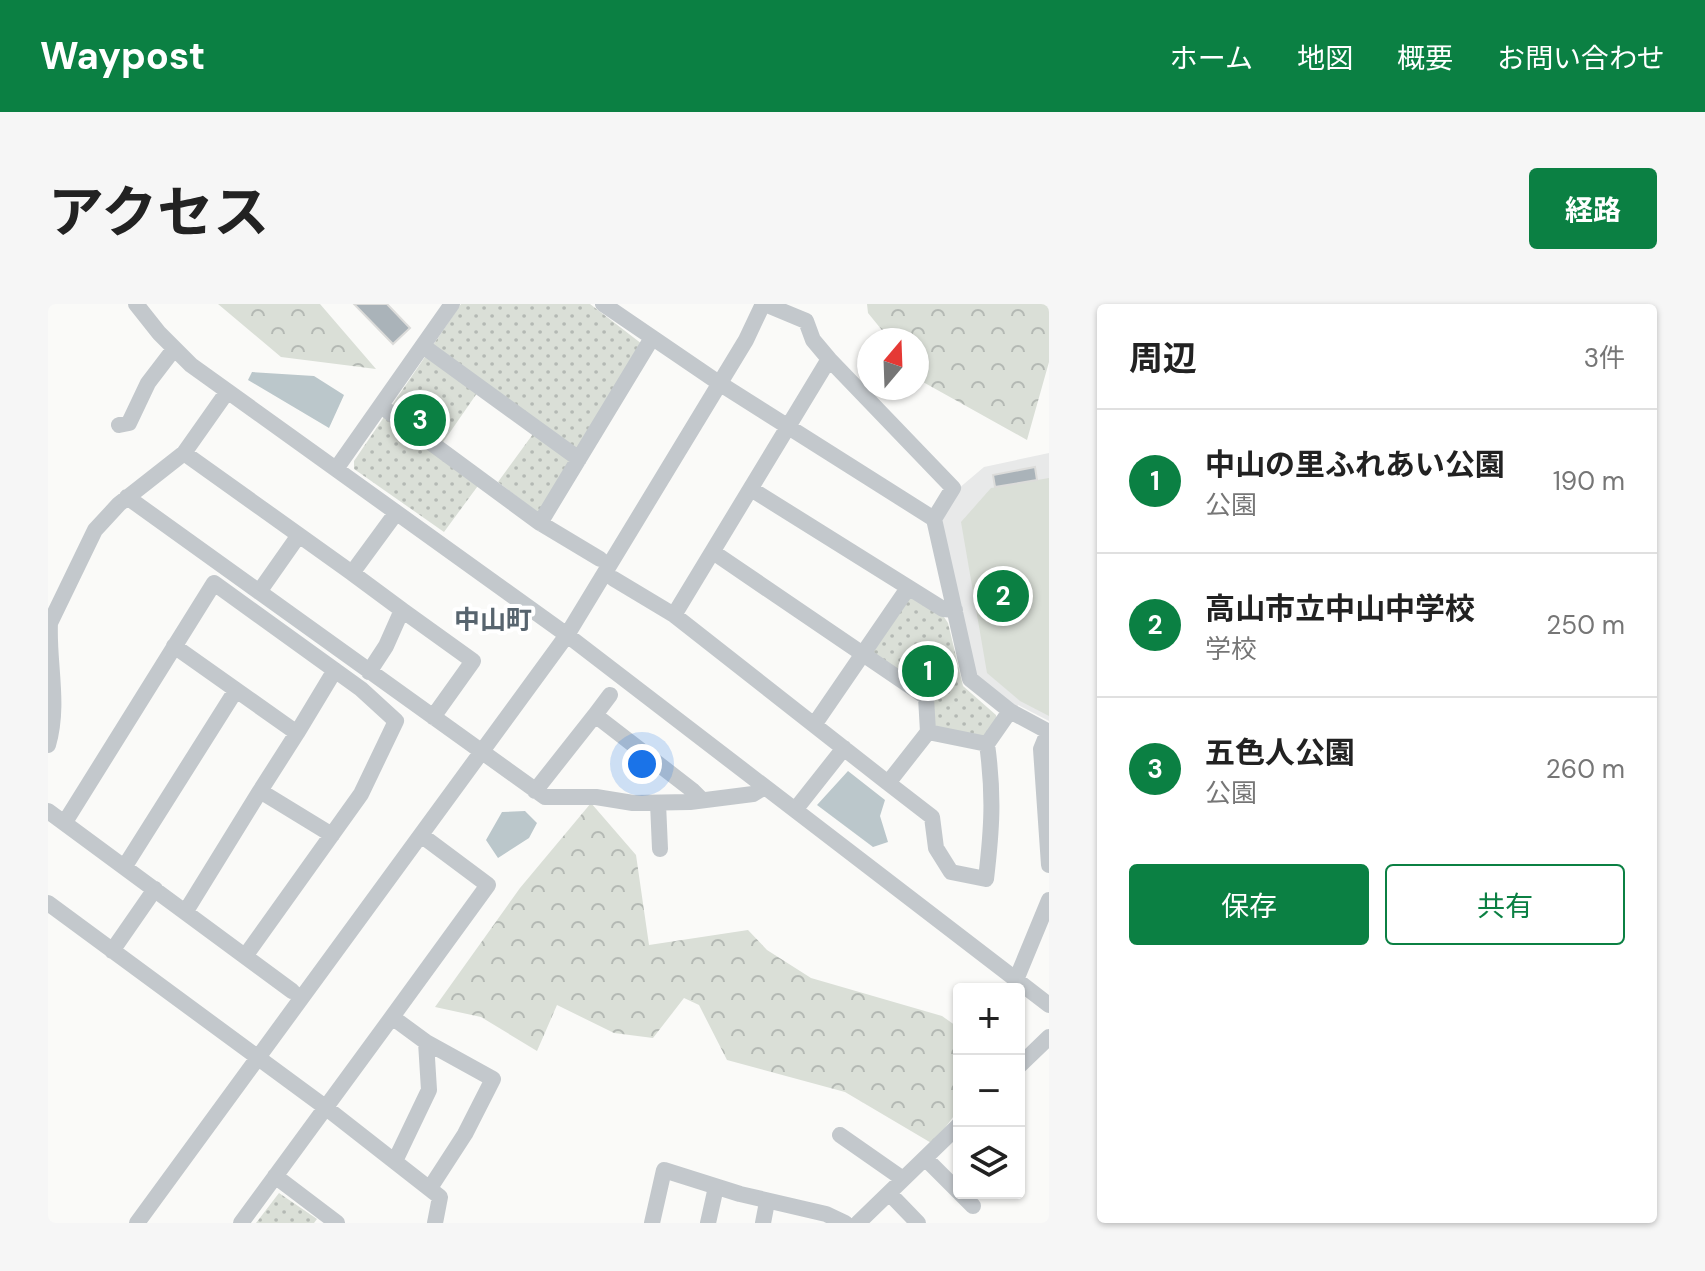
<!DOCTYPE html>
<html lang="ja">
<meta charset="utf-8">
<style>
body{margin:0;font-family:"DM Sans","Noto Sans JP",sans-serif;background:#f6f6f6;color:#222}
.controls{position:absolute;right:24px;bottom:24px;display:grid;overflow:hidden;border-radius:8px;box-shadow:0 2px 6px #0004}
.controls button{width:72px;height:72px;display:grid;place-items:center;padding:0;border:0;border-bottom:2px solid #e0e0e0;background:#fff;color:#222;font:40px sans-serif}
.compass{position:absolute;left:809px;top:24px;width:72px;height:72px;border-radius:50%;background:#fff;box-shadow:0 2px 6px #0004;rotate:19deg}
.you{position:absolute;left:594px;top:460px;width:28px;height:28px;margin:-20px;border:6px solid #fff;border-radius:50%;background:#1a73e8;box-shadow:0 0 0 12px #1a73e833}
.badge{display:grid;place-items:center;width:52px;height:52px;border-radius:50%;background:#0b8043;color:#fff;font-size:26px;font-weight:700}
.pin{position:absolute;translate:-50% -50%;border:4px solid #fff;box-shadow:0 2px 8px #0006}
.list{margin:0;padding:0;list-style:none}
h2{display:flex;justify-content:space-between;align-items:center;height:104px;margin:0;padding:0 32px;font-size:34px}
h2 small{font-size:26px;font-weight:400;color:#767676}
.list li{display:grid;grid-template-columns:52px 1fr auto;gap:24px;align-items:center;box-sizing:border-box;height:144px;padding:0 32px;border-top:2px solid #e0e0e0}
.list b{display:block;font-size:30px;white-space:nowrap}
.list p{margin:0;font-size:26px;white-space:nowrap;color:#767676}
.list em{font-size:26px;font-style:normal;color:#767676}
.actions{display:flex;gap:16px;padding:24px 32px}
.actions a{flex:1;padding:18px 0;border:2px solid #0b8043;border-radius:8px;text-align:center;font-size:28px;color:#0b8043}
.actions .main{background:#0b8043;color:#fff}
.icon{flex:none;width:44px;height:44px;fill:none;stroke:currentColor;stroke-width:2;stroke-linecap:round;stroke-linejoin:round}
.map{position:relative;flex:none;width:1001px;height:919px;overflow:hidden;border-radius:8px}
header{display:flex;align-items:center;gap:48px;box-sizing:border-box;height:112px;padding:0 40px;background:#0b8043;color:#fff}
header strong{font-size:38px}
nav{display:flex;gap:44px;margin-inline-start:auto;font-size:28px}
.intro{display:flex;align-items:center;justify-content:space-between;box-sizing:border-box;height:192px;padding:0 48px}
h1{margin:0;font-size:56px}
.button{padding:20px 36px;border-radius:8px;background:#0b8043;color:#fff;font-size:28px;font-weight:700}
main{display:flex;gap:48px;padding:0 48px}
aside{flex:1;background:#fff;border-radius:8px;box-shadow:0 2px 6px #0004}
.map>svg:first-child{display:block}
</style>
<header>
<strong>Waypost</strong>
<nav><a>ホーム</a><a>地図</a><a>概要</a><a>お問い合わせ</a></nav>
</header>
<div class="intro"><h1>アクセス</h1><a class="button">経路</a></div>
<main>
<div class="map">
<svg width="1001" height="919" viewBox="0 0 1001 919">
<defs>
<pattern id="forest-crowns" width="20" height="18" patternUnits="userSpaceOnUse" patternTransform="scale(2)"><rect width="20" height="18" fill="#dadfd7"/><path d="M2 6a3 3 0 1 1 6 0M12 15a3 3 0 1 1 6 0" fill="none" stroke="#b4b9b4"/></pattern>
<pattern id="park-dots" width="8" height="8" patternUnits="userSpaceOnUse" patternTransform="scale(2)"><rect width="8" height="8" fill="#dadfd7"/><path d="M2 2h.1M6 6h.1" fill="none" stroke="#b4b9b4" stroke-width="1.8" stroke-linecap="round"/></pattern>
</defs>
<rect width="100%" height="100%" fill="#fafaf8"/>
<!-- built -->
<path fill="#e8e9e9" d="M 1001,149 L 1001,417 L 970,401 L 969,405 L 927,370 L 893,215 L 910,185 L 936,163 Z"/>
<!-- forest -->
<path fill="url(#forest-crowns)" d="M 170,0 L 272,0 L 328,65 L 233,53 Z
M 819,0 L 1001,0 L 1001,58 L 979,136 L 875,78 L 869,71 L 869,36 L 842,36 L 820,9 Z
M 543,499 L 588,551 L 601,641 L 700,626 L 719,646 L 763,674 L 894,712 L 911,724 L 911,805 L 885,840 L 797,788 L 679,756 L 651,701 L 636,694 L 605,734 L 566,729 L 509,701 L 489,747 L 433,713 L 387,703 L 472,584 Z"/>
<!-- park -->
<path fill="url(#park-dots)" d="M 413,0 L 542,0 L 594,40 L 531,145 L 526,145 L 434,82 L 389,147 L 432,179 L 396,228 L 306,165 L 306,157 Z
M 485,130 L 522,156 L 494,207 L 488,207 L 450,178 Z
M 860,292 L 896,313 L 900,319 L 915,382 L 948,411 L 949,416 L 938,432 L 888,425 L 885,420 L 883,390 L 826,351 L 824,346 Z
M 231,889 L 269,915 L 266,919 L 208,919 Z"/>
<!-- pitch -->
<path fill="#dadfd7" d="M 1001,174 L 1001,412 L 972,397 L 939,369 L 913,218 L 943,184 Z"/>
<!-- water -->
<path fill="#bbc7cb" d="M 204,68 L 266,72 L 296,91 L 281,124 L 200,76 Z
M 800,467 L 837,496 L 832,512 L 840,538 L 825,543 L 769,501 Z
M 477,507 L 489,519 L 481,534 L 450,554 L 438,536 L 454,508 Z"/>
<!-- building -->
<path fill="#aab3b9" stroke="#dcdcda" stroke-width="2" d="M 306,0 L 339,0 L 362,24 L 345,40 Z
M 987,163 L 989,176 L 947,183 L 945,171 Z"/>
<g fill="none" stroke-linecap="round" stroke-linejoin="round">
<!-- minor -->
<path stroke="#c3c8cc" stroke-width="16" d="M 88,0 L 111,29 L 143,61 L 519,331 L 1001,701
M 555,0 L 671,79 L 886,215
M 722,2 L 758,17 L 765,36 L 781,55
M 375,42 L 531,155
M 333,102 L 492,219 L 604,34
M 71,121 L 81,119 L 100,79 L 126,45
M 136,149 L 304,269 L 348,209
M 288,165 L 404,0
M 703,185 L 895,305 L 907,306
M 79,193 L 497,493 L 548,493 L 585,499 L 642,498 L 705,490 L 717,483
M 492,219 L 552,255
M 665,248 L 878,393 L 880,428
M 304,269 L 354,306 L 338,342 L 321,368
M 566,275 L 626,311
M 211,288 L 251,231
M 354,306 L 425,357 L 385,413
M 126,342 L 249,429 L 212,487 L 284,531
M 962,407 L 939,440 L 880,428 L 840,479 L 626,311 L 781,55 L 905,184 L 886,215 L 922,375 L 962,407 L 1001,428
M 547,411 L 562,391
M 766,421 L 860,284
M 1000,428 L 993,445 L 1001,561
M 249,429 L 287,366
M 0,441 C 12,400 0,359 2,319 L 47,226 L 71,200 L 136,149 L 179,88
M 840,479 L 884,513 L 888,544 L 903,568 L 938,575 C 944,524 946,491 939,440
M 487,487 L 547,411 L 644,486 L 654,496
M 610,499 L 612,545
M 747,506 L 796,444
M 0,507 L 244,687
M 17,518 L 166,279 L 313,385 L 348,417 L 313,490 L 198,651
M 77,562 L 188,386
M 0,599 L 277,803 L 392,893 L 387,919
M 138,607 L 212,487
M 64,647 L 107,585
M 968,676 L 1001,596
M 378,738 L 445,775 L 417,830 L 382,884
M 971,762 L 1001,733
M 792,831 L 855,875
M 877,854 L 911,888
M 347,857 L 381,786 L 378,738 L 344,713 L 440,581 L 373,531
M 227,872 L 289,919
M 841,889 L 870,919
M 912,889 L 925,902
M 89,919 L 519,331 L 698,36 L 715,0
M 193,919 L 344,713
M 604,919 L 616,866 L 692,890 L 778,910 L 797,919
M 660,919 L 668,883
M 715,919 L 719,898
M 810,919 L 911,821"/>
</g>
<g text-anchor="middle" stroke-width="8" stroke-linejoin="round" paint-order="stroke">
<!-- quarter labels -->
<g font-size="26" font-weight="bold" fill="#57646e" stroke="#fff">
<text x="445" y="325">中山町</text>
</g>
</g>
</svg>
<div class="controls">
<button>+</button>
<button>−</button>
<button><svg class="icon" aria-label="layers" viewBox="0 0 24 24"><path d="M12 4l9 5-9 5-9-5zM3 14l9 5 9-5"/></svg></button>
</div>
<svg class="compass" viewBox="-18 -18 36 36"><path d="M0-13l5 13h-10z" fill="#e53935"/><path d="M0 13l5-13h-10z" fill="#767676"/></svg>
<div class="you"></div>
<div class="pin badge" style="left:880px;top:367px">1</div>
<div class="pin badge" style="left:955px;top:292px">2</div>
<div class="pin badge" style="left:372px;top:116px">3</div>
</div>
<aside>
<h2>周辺<small>3件</small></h2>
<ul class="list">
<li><span class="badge">1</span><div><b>中山の里ふれあい公園</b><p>公園</p></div><em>190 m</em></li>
<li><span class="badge">2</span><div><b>高山市立中山中学校</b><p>学校</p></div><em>250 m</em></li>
<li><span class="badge">3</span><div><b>五色人公園</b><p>公園</p></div><em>260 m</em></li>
</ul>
<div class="actions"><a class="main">保存</a><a>共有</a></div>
</aside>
</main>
